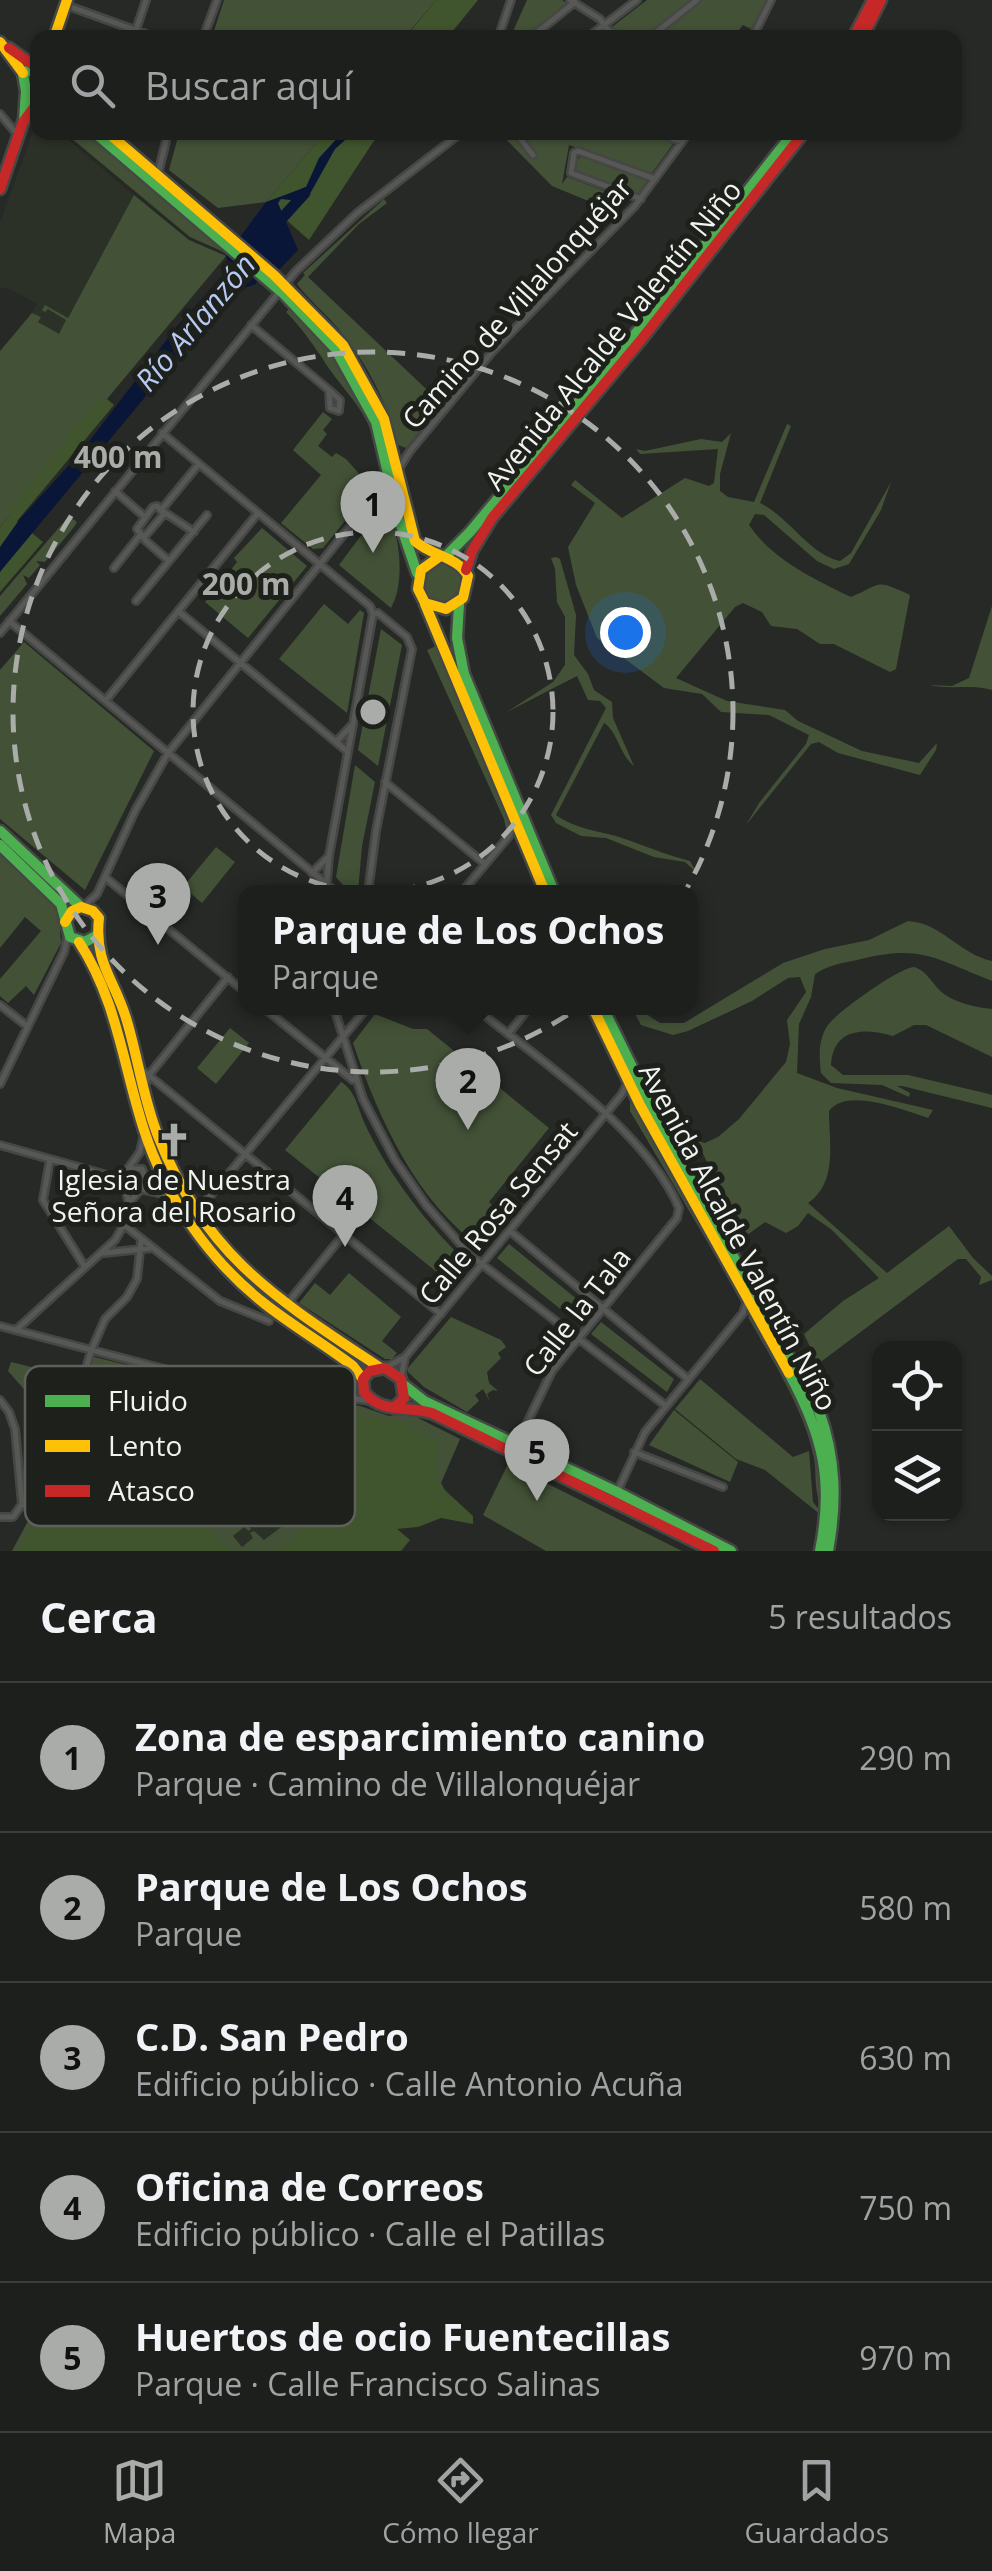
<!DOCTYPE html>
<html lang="es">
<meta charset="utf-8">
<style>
body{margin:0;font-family:"Open Sans",sans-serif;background:#2a2c29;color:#f1f3f6}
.controls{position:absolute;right:30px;bottom:30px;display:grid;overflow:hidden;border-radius:20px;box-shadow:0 2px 8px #0004}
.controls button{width:90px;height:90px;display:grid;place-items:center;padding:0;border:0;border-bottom:2px solid #3b3d3b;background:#1d1f1c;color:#f1f3f6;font:50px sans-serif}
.you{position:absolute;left:625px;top:632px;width:35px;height:35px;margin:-25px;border:8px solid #fff;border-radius:50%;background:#1a73e8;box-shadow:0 0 0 15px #1a73e833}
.badge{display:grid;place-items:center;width:65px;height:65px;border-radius:50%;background:#aaaca9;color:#111;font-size:32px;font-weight:700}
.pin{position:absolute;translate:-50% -82px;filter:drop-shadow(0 2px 5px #0008)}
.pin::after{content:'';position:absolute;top:52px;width:35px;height:30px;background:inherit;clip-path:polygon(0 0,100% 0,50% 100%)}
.popup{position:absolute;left:238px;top:885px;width:460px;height:130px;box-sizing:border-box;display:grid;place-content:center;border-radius:20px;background:#1d1f1c;filter:drop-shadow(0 2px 8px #0005);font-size:32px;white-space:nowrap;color:#a0a2a3}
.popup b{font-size:38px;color:#f1f3f6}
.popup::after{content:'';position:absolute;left:50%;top:100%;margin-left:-20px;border:20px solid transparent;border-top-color:#1d1f1c}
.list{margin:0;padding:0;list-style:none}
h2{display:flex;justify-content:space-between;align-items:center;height:130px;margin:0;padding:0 40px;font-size:42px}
h2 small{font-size:32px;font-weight:400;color:#a0a2a3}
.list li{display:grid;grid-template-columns:65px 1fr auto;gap:30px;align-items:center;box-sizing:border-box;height:150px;padding:0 40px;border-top:2px solid #3b3d3b}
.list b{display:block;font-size:38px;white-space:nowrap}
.list p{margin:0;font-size:32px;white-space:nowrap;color:#a0a2a3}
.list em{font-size:32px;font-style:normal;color:#a0a2a3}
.icon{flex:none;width:55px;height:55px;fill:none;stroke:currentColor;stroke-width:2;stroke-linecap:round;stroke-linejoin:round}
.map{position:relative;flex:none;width:992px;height:1551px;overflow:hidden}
.search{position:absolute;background:#1d1f1c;box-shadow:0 2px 8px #0004;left:30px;right:30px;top:30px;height:110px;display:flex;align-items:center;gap:25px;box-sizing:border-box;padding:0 35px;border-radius:20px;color:#a0a2a3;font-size:38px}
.sheet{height:880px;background:#1d1f1c}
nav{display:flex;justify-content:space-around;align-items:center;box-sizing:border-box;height:140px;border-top:2px solid #3b3d3b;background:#1d1f1c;font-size:28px;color:#a0a2a3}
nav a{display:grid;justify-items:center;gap:5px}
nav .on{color:#aaaca9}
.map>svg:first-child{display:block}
</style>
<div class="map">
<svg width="992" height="1551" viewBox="0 0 992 1551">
<rect width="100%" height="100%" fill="#272926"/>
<!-- built -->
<path fill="#2b3127" d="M 37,121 L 38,132 L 60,133 L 134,195 L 58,336 L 30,315 L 37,304 L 10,289 L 0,288 L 0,222 Z
M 218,1387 L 223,1394 L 232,1389 L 263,1417 L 330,1494 L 271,1550 L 208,1551 L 135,1449 Z"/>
<!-- green -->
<path fill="#435237" d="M 224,0 L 436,0 L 405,37 L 212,37 Z
M 527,0 L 562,0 L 569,5 L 527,37 L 510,38 Z
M 647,0 L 693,0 C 663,23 649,50 612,27 Z
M 702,0 L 766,0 L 751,29 L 743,25 L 733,37 L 654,38 Z
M 65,133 L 88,133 L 226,253 L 190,237 Z
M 179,133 L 325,133 L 266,202 L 218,208 L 169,170 Z
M 500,133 L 521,133 L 516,137 L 532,157 L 523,138 L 531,133 L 647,133 L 673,144 L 652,173 L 569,145 L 562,184 L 567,177 L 620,197 L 615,212 L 552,186 Z
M 581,157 L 647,181 L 638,194 L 574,170 L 576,160 Z
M 134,195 L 189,240 L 226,256 L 107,399 L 98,401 L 10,509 L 10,515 L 0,527 L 0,351 L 32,313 L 41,317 L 38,322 L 59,334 L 66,320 L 48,309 L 45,312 L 42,310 L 45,305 L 68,318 Z
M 384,199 L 387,203 L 359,224 L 308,277 L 442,404 L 406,448 L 398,445 C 387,401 365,359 335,325 C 323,311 308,299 297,284 L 305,275 L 303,273 Z
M 290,308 L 326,342 L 353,381 L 379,444 L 375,445 C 369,414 348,395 330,370 C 316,349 304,330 286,312 Z
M 323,412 L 332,419 L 323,430 L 327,434 L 318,446 L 332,457 L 336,453 L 346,459 L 372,488 L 323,548 L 313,549 L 281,523 L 321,475 L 293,450 Z
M 787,424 L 791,426 L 760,503 C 789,517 810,555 840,561 L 851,553 L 891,482 L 881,510 L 849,564 L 834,569 L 817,561 L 764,515 L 755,514 L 749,525 C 774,561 813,578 851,597 C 883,584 873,578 910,595 L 896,669 L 890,672 L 834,644 L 820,644 L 797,629 L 771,626 L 762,612 L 743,603 L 735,607 L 676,678 L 727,701 L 785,710 L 798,721 L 862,751 L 919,763 L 937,743 L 936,750 L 920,775 L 838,753 L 819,742 L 811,744 L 746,825 L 759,803 L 806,744 L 809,735 L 769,715 L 721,712 L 702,694 L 664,688 L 597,638 L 576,585 L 568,547 L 595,503 L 571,485 L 575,480 L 622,518 L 685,478 L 709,486 L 714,483 L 718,449 L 640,454 L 636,449 L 645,451 L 701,439 L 722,442 L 731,433 L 720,474 L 720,491 L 728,497 L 754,502 Z
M 384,505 C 400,530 406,582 391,608 L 339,565 Z
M 69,516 L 77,522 L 74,527 L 45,562 L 36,561 L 40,565 L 29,578 L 23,575 L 27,584 L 0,616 L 0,596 Z
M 262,528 L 307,566 L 248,638 L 205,602 L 237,562 L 234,558 Z
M 556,557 L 560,559 L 576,615 L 574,655 L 588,674 L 594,690 L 612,702 L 613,718 L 634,766 C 619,754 618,732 604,723 L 556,815 C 577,830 598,830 622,838 C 646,846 666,855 690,861 L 697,873 L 685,862 L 654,857 L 606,838 L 581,836 L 556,823 L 551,815 L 606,708 L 600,701 L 588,700 L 577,676 L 507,712 L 553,682 L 565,665 L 565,617 L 557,602 L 555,569 L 551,558 Z
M420 584a22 22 0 1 1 44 0a22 22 0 1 1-44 0Z
M 324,604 L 348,624 L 360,610 L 364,613 L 347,713 L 279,659 Z
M 992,606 L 992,690 C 971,684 951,690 930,685 L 952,686 L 969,678 Z
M 381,629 L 402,645 L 378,766 L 358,750 Z
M 24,642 L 154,751 L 85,890 L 0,819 L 0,670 Z
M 436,646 L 512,822 L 507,833 L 504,819 L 427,650 Z
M 355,765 L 375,782 L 362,846 L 358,892 L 349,892 L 336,877 Z
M 216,847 L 235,862 L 202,903 L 183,887 Z
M 0,850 L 35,880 L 53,901 L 59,915 L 61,943 L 34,995 L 26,986 L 8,1003 L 0,996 L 0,979 L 41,931 L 25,917 L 0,948 Z
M 908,921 C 942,923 959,954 992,961 L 992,981 C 937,960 923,944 861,959 C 844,963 830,964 815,974 L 811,997 L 799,1024 L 797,1073 L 837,1088 L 933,1110 L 928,1118 C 903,1110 847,1087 829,1111 C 829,1143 838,1182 808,1203 L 887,1273 L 949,1226 L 973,1258 L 992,1276 L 992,1280 L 979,1285 L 981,1277 L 966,1259 L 958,1259 L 818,1364 L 804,1334 L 843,1301 L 879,1278 L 832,1230 L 808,1213 L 798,1226 L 786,1233 L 765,1222 L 743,1238 L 697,1141 L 705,1143 L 718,1137 L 739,1119 L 786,1062 L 790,1044 L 787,1020 L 806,992 L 800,977 L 788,978 L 752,1001 L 688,1031 L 673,1035 L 641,1025 L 632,1008 L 637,1008 L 660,1023 L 684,1023 L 783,963 L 825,949 L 869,940 Z
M 92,945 C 100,963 109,982 116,1001 C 134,1054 143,1110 165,1163 C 203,1255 286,1313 368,1365 L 362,1371 C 319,1330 265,1305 224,1261 C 155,1188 141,1094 112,1003 C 106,983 95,965 87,946 Z
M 914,967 C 929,972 932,985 944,994 C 959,1004 975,1007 992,1009 L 992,1057 L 926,1025 L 914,1025 L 893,1036 C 866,1028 833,1027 831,1065 L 843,1075 L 908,1075 L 985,1093 L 992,1095 L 992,1108 L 902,1086 L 897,1086 L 910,1093 L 909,1097 L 882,1085 L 831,1083 L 821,1073 C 819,1057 818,1039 828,1025 C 837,1012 900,967 914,967 Z
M 375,1014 L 413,1029 L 427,1029 L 549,1128 L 489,1202 L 506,1218 L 482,1248 C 416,1202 378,1117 353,1043 Z
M 230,1028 L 249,1043 L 216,1084 L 197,1068 Z
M 341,1082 C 355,1090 358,1108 364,1122 C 386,1170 419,1214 456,1252 L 438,1273 L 285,1150 Z
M 633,1100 L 746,1299 L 743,1302 L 630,1111 L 630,1103 Z
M 509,1244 L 589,1309 L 579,1324 L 497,1258 Z
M 349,1273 L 401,1317 L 382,1341 L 397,1353 L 392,1359 L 385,1359 L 299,1303 L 315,1283 L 330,1295 Z
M 754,1316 C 794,1380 824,1433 824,1509 C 813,1496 817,1474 814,1458 C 804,1408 772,1360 748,1317 Z
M 451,1317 L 501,1340 L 532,1381 L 506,1347 L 498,1353 L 501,1358 L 487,1372 L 489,1383 L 498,1391 L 493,1390 L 487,1394 L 490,1402 L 483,1389 L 475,1395 L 479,1401 L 467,1412 L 424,1387 L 408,1372 L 408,1368 Z
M 601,1322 L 674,1379 L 667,1392 L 591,1334 Z
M 90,1356 L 218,1387 L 223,1394 L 151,1451 L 209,1527 L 227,1516 L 246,1522 L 251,1529 L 249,1531 L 244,1527 L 233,1536 L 242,1547 L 253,1538 L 250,1533 L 254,1531 L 264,1540 L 284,1525 C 284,1513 270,1502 269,1488 L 297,1459 L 232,1389 L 360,1406 L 389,1416 L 408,1413 L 460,1439 L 441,1483 L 452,1503 L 383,1516 L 372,1551 L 12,1551 L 61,1459 Z
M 11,1362 L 64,1375 L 64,1380 L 69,1380 L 70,1376 L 78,1378 L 62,1442 L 46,1435 L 38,1405 L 8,1371 Z
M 700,1379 L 793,1457 L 809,1451 L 813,1502 L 821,1512 L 821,1515 L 765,1470 L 736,1459 L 675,1409 Z
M 674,1410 L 738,1462 L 730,1482 L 649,1445 Z
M 508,1464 L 682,1551 L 546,1551 L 483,1515 Z"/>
<!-- forest -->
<path fill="#40552e" d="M 436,0 L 478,0 L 448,37 L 405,38 Z
M 325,133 L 379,133 L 309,240 L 266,202 Z
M 107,399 L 114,405 L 17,521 L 43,542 L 0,592 L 0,527 L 10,515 L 9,509 L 98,400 Z
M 307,1412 L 396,1420 L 437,1442 L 436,1482 L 473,1516 L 473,1524 L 441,1518 L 418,1527 L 397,1529 L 410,1540 L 401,1551 L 272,1551 L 282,1549 L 351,1482 L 357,1465 Z
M 71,1449 L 152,1465 L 230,1551 L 18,1551 Z"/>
<!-- water -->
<path fill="#0a1637" d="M 342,133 L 353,133 L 335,149 L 311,192 L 300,201 L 281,199 L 278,203 L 298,250 L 277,272 L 263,268 L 256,284 L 230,293 L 214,307 L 170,367 L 0,572 L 0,547 L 19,520 L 81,452 L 174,330 L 224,274 L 228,264 L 226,256 L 266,202 L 306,187 L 319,158 Z"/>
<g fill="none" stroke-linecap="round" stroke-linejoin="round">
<!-- river -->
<path stroke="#0a1637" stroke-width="11" d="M 274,227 L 305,193"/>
<!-- street casing -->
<g stroke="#454745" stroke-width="10">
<path id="street" d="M 570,0 L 600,19 L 607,29 L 620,38
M 74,8 L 157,38
M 136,30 L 146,0
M 203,38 L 217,0
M 498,38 L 511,0
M 530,38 L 575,2
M 587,38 L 637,0
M 649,38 L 697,0
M 752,38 L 771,0
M 0,114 L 17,134
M 525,132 L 519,137 L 533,155
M 654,132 L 682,142
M 158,174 L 166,141
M 641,199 L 571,173 L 574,153 L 578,151 L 655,179
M 251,325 L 329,390
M 329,390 L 340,400 L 339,411 L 330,408 Z
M 162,433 L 370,606 L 373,614 L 378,613 L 407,637 L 412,649 L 376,831 L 368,892
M 398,470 L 410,451 L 492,352 L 634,207 L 689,132
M 115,491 L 145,517
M 162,509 L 198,465
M 164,512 L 194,532
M 145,536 L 164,514 L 157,506 L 153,507 L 137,529 L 146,541 L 169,561
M 114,568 L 141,534
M 136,601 L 207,515
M 178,611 L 348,752
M 9,621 L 336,892
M 0,633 L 296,271 L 356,214 L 462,132
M 106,700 L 258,513
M 336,742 L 351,726
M 385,782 L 485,864
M 312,873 L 327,858
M 105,877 L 245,992
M 326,892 L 329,856 L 373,614
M 462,892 L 509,836 L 516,822
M 83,907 L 97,894 L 135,811 L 168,753 L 389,478
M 0,1005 L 27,1026
M 264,1008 L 353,1080
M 334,1008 L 363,1099 L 395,1160 L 426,1205 L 470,1255 L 666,1406
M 475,1008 C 541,1061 646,1130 679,1208 L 677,1218 L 552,1371 L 517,1444
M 508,1034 L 529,1008
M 141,1069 L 441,1314
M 0,1084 L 64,952 L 68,934
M 145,1086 L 149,1075 L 228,977
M 0,1145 L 107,1175 L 123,1184
M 50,1159 L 43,1200 L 85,1267
M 145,1190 L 173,1196
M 129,1203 L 122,1177 L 140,1152 L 144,1134
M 196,1213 L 367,1008
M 123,1224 L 220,1301 L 269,1321
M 510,1231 L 688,1379
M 104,1253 L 152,1248
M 286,1305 L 344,1234
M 0,1326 L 191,1376 L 371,1401
M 16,1330 L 115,1240 L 122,1228 L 129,1203 L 147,1182 L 142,1169 L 128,1169
M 385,1368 L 405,1357 L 622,1094 L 628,1081
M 401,1378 L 405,1357
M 0,1400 L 9,1412 L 15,1429 L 22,1504 L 13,1517 L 0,1517
M 634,1452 L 723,1487
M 617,1492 L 645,1432 L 743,1313 L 748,1298
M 22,1504 L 32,1506 L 63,1450 L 91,1351 L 105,1319 L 127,1297 L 137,1279 L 141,1241"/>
</g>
<!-- fast casing -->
<g stroke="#454745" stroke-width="15">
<path id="fast" d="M 24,120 L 26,91 L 23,74 L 38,64
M 94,132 L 285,295 L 335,348 L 376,422 L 398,517 L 417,573
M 446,556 L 470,532 L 636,333 L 794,132
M 459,604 L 457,638 L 464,674 L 554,892
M 0,831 L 81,907
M 0,845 L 61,904 L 70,937 L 85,942 L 96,936
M 603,1008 L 663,1130 L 819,1411 C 836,1458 837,1502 828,1551
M 789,1373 C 823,1435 834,1481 820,1551
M 405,1386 L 424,1401 L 617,1492 L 731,1551"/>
</g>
<!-- slow casing -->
<g stroke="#454745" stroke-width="15">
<path id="slow" d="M 54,38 L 67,0
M 0,42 L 23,73
M 107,132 L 274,275 L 343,345 L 384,419 L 415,541 C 431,556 457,556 468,576 L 463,598 L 446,609 L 425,603 L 418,589 L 421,570 L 439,557
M 425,604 L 545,892
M 65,922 L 72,911 L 81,907 L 93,911 L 99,918 C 94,962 114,979 126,1018 C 138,1057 143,1099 158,1136 C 205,1256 277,1299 379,1367
M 79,942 C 117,1000 123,1065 144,1130 C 166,1198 209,1260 265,1304 C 293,1326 324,1344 353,1366 L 363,1379
M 593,1008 L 640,1105 L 789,1373"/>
</g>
<!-- jam casing -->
<g stroke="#454745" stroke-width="15">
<path id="jam" d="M 853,38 L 873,0
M 862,38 L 881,0
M 9,48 L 33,65
M 0,189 L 23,122 L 38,102
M 466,570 L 472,551 L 492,518 L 640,341 L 804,132
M 394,1408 L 404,1398 L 401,1379 L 385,1368 L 370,1371 L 363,1379 L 364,1392 C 381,1414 408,1406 432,1413 L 714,1551"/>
</g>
<!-- street -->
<use href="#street" stroke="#575856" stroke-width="5"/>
<!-- fast -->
<use href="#fast" stroke="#4caf50" stroke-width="10"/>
<!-- slow -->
<use href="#slow" stroke="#ffc107" stroke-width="10"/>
<!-- jam -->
<use href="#jam" stroke="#c62828" stroke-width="10"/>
</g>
<!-- distance rings -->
<g fill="none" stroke="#aaaca9" stroke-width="5" stroke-dasharray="18 12">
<circle cx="373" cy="712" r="180"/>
<circle cx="373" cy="712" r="360"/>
</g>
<!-- icons -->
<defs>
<g id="church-bare" transform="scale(2.7)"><path d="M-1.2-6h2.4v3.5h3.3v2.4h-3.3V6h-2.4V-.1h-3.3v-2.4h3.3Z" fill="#aaaca9" stroke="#1e211b" stroke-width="2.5" paint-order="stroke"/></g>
</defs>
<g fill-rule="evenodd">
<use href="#church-bare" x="174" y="1140"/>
</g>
<g text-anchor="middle" stroke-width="10" stroke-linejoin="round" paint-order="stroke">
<!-- street labels -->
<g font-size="28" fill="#f0f3ef" stroke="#1e211b">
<text transform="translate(517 303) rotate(-48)" y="10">Camino de Villalonquéjar</text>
<text transform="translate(613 335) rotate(-51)" y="10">Avenida Alcalde Valentín Niño</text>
<text transform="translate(498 1213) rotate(-50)" y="10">Calle Rosa Sensat</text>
<text transform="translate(738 1237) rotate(62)" y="10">Avenida Alcalde Valentín Niño</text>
<text transform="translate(577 1312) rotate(-52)" y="10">Calle la Tala</text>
</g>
<!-- poi labels -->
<g font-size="28" fill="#f0f3ef" stroke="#1e211b">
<text x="174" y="1190">Iglesia de Nuestra<tspan x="174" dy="32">Señora del Rosario</tspan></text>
</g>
<!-- water labels -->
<g font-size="30" font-style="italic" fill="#b6c9f3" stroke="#1e211b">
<text transform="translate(196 323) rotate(-50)" y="10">Río Arlanzón</text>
</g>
</g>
<!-- legend -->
<rect x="25" y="1366" width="330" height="160" rx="15" fill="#1e211b" stroke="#5d605b" stroke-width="2.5"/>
<rect x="45" y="1395" width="45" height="12" fill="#4caf50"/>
<rect x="45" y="1440" width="45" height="12" fill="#ffc107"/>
<rect x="45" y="1485" width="45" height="12" fill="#c62828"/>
<g font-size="28" fill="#f0f3ef">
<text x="108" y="1411">Fluido</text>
<text x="108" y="1456">Lento</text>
<text x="108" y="1501">Atasco</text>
</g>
<circle cx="373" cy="712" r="15" fill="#aaaca9" stroke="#1e211b" stroke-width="5"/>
<g font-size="30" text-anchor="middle" font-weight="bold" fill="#aaaca9" stroke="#1e211b" stroke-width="10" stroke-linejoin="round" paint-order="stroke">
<text x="118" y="468">400 m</text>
<text x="246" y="595">200 m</text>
</g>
</svg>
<div class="controls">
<button><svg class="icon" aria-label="locate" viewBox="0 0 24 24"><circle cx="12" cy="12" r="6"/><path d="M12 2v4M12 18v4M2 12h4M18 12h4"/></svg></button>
<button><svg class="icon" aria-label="layers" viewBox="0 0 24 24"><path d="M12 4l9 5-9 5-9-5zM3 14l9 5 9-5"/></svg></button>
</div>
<div class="you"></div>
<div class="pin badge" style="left:373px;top:553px">1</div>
<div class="pin badge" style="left:468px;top:1130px">2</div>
<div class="popup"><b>Parque de Los Ochos</b>Parque</div>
<div class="pin badge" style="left:158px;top:945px">3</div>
<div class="pin badge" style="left:345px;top:1247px">4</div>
<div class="pin badge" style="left:537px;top:1501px">5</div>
<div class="search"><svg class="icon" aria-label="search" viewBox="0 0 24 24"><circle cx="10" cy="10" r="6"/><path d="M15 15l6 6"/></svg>Buscar aquí</div>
</div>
<section class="sheet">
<h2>Cerca<small>5 resultados</small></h2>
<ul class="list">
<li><span class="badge">1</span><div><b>Zona de esparcimiento canino</b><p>Parque · Camino de Villalonquéjar</p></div><em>290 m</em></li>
<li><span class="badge">2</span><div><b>Parque de Los Ochos</b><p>Parque</p></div><em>580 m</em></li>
<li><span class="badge">3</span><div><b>C.D. San Pedro</b><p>Edificio público · Calle Antonio Acuña</p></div><em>630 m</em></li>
<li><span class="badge">4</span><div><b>Oficina de Correos</b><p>Edificio público · Calle el Patillas</p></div><em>750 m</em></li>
<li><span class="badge">5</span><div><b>Huertos de ocio Fuentecillas</b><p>Parque · Calle Francisco Salinas</p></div><em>970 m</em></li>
</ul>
</section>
<nav>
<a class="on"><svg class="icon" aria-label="map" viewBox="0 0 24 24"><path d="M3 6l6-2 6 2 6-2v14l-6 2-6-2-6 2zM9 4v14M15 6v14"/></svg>Mapa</a>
<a><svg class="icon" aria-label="directions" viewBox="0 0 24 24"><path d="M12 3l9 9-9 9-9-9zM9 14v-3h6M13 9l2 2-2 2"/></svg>Cómo llegar</a>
<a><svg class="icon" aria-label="saved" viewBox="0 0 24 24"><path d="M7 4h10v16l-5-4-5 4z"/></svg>Guardados</a>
</nav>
